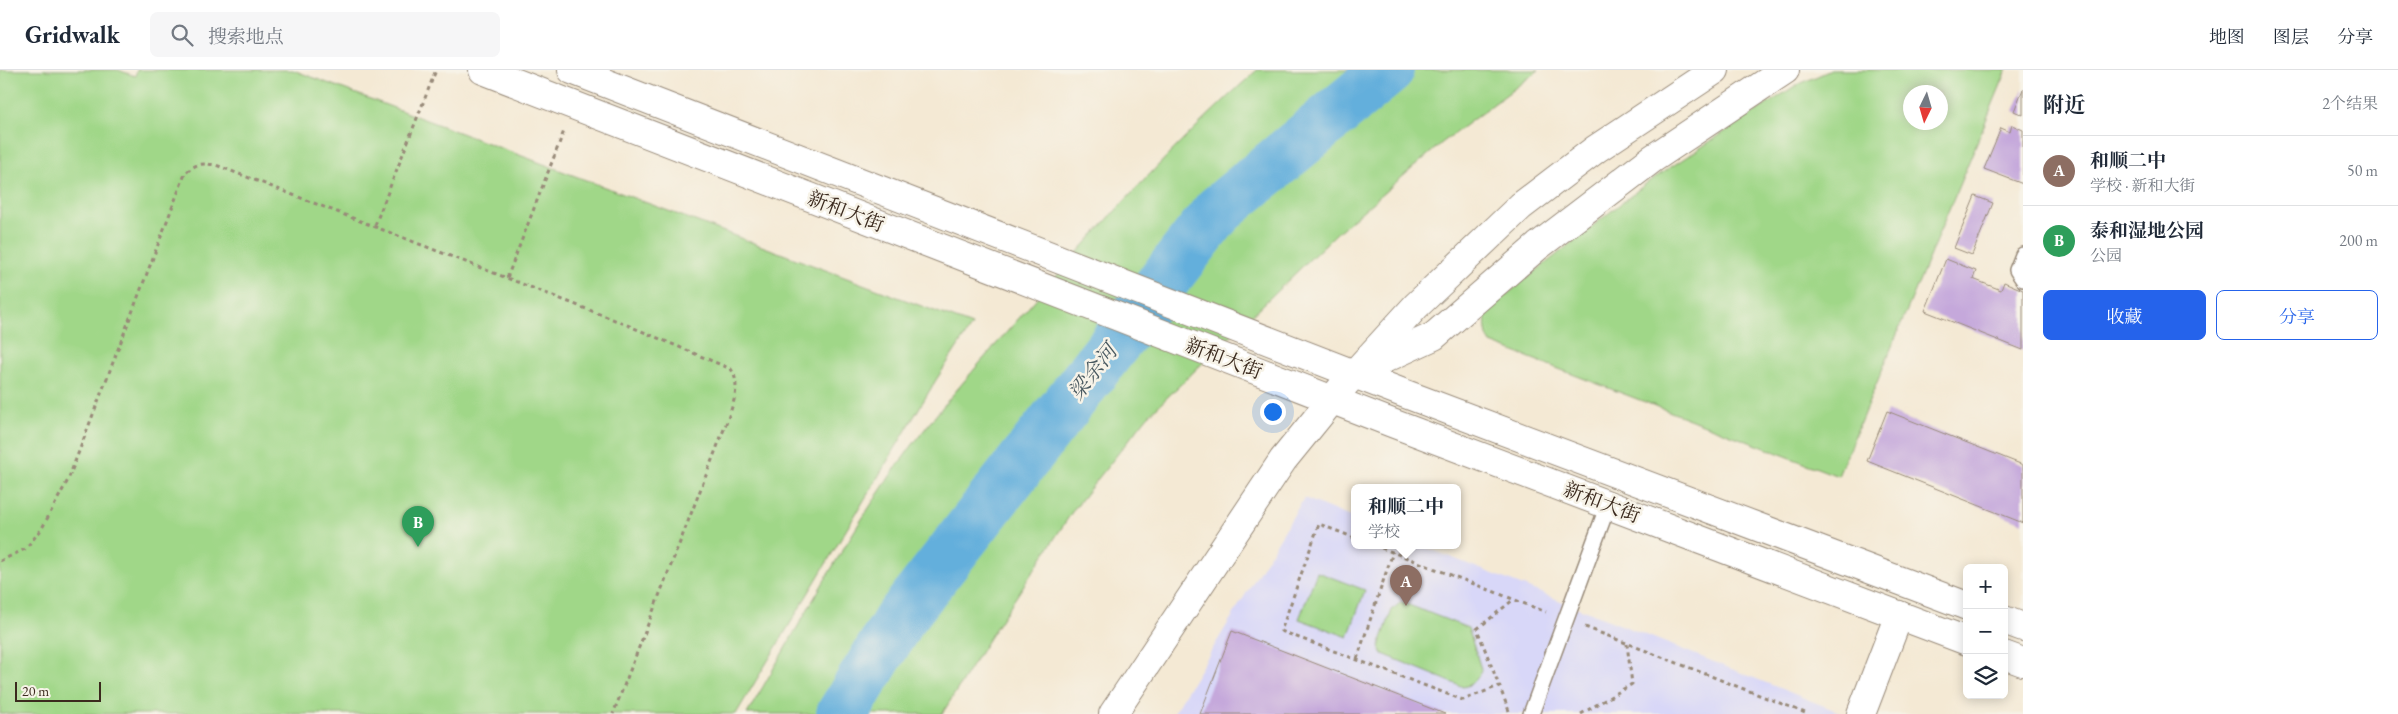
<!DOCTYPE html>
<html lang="zh">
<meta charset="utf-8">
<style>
body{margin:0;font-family:"EB Garamond","Noto Serif SC",serif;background:#f6f6f7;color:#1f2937}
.controls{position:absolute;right:15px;bottom:15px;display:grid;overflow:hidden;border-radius:8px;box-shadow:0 2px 12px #0003}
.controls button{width:45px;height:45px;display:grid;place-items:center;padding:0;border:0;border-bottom:1px solid #e0e1e3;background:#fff;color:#1f2937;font:25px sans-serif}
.compass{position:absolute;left:1903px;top:15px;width:45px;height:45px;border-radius:50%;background:#fff;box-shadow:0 2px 12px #0003;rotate:185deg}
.scale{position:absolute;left:15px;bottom:12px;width:86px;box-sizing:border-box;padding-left:5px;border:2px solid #3b2a1e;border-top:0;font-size:14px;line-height:18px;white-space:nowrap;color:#3b2a1e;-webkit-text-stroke:4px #f7f3e8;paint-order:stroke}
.you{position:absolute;left:1272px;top:341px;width:18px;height:18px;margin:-12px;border:4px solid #fff;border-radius:50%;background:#1a73e8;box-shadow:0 0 0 8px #1a73e833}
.badge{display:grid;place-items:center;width:32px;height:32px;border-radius:50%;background:#2563eb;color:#fff;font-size:16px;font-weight:700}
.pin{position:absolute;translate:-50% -41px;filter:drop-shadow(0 1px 2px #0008)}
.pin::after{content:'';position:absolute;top:26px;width:18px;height:15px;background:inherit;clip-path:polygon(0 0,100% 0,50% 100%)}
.popup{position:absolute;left:1351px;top:414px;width:110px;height:65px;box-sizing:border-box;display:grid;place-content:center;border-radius:8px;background:#fff;filter:drop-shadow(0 1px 4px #0005);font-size:16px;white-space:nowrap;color:#747a83}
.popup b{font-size:19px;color:#1f2937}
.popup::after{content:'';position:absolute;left:50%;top:100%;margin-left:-10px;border:10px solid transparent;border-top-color:#fff}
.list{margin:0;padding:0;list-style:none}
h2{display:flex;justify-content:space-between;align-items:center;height:65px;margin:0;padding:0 20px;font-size:21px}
h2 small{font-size:16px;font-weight:400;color:#747a83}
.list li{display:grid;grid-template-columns:32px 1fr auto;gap:15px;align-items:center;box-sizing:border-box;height:70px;padding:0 20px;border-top:1px solid #e0e1e3}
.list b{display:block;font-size:19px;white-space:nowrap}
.list p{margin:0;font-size:16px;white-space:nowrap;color:#747a83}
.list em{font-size:16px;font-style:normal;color:#747a83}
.actions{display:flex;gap:10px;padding:15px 20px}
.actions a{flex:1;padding:11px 0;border:1px solid #2563eb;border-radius:8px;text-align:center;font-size:18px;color:#2563eb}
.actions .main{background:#2563eb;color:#fff}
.icon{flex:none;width:28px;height:28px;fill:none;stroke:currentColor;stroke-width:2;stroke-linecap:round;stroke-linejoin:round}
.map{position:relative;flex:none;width:2023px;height:644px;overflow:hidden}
header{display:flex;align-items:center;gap:30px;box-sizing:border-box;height:70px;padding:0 25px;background:#fff;border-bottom:1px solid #e0e1e3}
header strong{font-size:24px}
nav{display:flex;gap:28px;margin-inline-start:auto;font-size:18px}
.search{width:350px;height:45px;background:#f6f6f7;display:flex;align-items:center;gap:12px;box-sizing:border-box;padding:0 18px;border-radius:8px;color:#747a83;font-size:19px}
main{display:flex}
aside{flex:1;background:#fff}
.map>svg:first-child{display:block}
</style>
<header>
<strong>Gridwalk</strong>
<div class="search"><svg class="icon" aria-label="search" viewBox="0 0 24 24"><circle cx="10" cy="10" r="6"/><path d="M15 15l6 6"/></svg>搜索地点</div>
<nav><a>地图</a><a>图层</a><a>分享</a></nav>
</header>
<main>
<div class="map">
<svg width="2023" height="644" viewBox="0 0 2023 644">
<rect width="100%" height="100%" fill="#f7f3e8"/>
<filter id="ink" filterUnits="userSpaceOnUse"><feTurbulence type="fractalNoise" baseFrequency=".02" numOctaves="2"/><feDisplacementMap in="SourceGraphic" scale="10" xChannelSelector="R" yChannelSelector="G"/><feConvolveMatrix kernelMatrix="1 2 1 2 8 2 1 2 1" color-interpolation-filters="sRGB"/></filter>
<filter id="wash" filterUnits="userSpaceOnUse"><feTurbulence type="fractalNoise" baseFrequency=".0096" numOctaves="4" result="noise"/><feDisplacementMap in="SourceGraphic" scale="20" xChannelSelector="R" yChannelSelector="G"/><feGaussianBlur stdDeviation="1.12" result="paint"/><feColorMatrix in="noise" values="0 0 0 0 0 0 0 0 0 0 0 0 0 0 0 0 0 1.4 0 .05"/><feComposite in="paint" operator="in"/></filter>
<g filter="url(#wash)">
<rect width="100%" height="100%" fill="#f4e9d4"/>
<!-- built -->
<path fill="#d8d7f8" d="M 1304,428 L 1355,449 L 1355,475 L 1420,475 L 1844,644 L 1173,644 Z"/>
<!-- green -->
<path fill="#a0d788" stroke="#6e8053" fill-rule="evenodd" d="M 0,0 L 118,0 L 135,6 L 137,0 L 293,0 L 972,255 L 936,310 L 736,644 L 0,644 Z
M 1257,0 L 1539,0 L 1443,72 L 1338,162 L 1147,347 L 1074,439 L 991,565 L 942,644 L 747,644 C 789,573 829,499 874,430 C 920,358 979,294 1035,230 C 1106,150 1177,71 1257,0 Z
M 1831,0 L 2007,0 L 1838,406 L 1491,273 C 1484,264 1485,251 1487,240 L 1648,112 L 1795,16 ZM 1940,22 L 1940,52 L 1910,52 L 1910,22 Z
M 1317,502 L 1365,520 L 1348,567 L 1299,549 Z
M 1401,532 L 1468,558 L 1482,602 L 1470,615 L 1463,617 L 1383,584 L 1379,577 L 1392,540 Z"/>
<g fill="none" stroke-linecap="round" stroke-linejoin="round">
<!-- river -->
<path stroke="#64afdc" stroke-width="52" d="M 842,644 L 899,550 L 1218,141 L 1388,0"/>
</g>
<g id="blocks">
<!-- building -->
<path fill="#c5a8db" d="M 2023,19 L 2023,45 L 2014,41 Z
M 2012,55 L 2023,60 L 2023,114 L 1984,99 L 2001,58 L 2010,62 Z
M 1975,126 L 1993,133 L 1972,185 L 1954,178 Z
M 1946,189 L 1976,201 L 1973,209 L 2001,220 L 2004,212 L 2023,220 L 2023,280 L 1925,241 Z
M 1887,341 L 2023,395 L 2023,453 L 1867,391 Z
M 1232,561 L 1445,644 L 1200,644 Z"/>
</g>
</g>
<g filter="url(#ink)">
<use href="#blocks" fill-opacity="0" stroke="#988a79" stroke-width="1"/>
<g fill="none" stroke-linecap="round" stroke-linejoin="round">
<!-- service casing -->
<g stroke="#988a79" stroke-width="18">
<path id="service" d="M 2023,185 L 2017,200 L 2023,209
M 1531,644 L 1608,435"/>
</g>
<!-- minor casing -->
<g stroke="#988a79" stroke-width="30">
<path id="minor" d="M 1354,303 L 1434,266 L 1538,176 L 1652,89 L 1785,0
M 1861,644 L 1899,545"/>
</g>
<!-- secondary casing -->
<g stroke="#988a79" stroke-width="30">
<path id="secondary" d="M 483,0 L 1392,353 L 1967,571
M 572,0 L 1403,323 L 1967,536
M 2004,550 L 2023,557
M 2004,585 L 2023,592
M 1113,644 L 1283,390 L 1344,315 L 1416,236 L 1521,136 L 1596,79 L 1715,0"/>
</g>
<!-- path -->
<path stroke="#988a79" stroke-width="3" stroke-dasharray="4 4" stroke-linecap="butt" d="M 375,155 L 436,0
M 507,208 L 564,61
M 1355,468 L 1319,454 L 1281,561 L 1463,630 L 1499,616
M 1374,475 L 1546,542
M 0,491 L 25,479 L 41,460 L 68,410 L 185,104 C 195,93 202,93 216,95 L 620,252 L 731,299 C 742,315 732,337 726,354 L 613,644
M 1585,557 L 1808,644
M 1357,589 L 1393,482
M 1509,641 L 1477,559 L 1513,530
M 1581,644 L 1632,614 L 1627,574"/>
<!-- service -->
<use href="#service" stroke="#fff" stroke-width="15"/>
<!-- minor -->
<use href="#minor" stroke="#fff" stroke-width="28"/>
<!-- secondary -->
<use href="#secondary" stroke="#fff" stroke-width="28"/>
</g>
</g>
<g text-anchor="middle" stroke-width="5" stroke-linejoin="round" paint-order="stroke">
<!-- street labels -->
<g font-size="20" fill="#3b2a1e" stroke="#f7f3e8">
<text transform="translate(846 141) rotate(21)" y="7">新和大街</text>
<text transform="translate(1224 288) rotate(21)" y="7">新和大街</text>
<text transform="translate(1602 432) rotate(21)" y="7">新和大街</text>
</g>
<!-- water labels -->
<g font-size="21" font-style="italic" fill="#495960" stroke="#f7f3e8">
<text transform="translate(1093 302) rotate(-52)" y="7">梁余河</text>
</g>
</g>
</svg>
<div class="controls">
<button>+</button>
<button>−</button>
<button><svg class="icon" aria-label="layers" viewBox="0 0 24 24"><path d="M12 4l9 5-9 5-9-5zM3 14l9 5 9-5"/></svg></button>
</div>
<svg class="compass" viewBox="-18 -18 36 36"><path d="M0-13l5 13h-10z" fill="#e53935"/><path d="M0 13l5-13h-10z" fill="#747a83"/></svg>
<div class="scale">20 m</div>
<div class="you"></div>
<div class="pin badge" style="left:1406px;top:536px;background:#8d6e63">A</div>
<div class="popup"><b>和顺二中</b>学校</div>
<div class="pin badge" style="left:418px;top:477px;background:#2e9e5b">B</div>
</div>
<aside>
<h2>附近<small>2个结果</small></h2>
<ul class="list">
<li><span class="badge" style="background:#8d6e63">A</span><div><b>和顺二中</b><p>学校 · 新和大街</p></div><em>50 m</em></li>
<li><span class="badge" style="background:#2e9e5b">B</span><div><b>泰和湿地公园</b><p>公园</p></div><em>200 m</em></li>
</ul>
<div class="actions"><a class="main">收藏</a><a>分享</a></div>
</aside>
</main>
